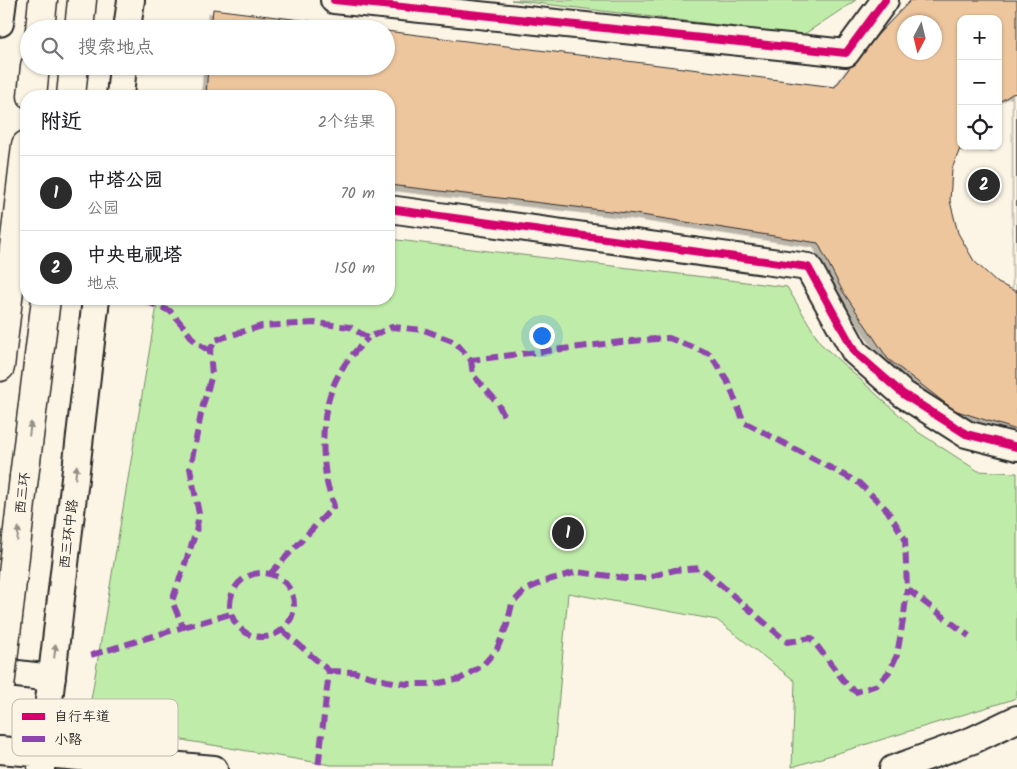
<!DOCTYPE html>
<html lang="zh">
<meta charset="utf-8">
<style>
body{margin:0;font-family:Kalam,"LXGW WenKai TC",sans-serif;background:#f6f6f6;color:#202124}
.controls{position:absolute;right:15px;top:15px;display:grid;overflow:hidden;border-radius:10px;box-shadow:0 1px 4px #0004}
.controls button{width:45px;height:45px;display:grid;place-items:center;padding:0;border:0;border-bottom:1px solid #e0e0e0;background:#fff;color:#202124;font:25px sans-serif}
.compass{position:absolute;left:897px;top:15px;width:45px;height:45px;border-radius:50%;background:#fff;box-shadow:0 1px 4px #0004;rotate:187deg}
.you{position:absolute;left:541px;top:335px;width:18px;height:18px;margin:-12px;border:4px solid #fff;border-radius:50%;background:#1a73e8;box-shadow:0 0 0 8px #1a73e833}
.badge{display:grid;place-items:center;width:32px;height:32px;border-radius:50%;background:#2b2b2b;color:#fff;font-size:16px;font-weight:700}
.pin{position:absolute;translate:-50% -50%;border:2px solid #fff;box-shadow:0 1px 5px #0006}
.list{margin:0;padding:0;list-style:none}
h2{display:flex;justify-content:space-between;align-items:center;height:65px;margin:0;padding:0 20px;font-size:21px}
h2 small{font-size:16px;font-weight:400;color:#757577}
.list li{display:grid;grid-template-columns:32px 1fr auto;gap:15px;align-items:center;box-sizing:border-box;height:75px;padding:0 20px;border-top:1px solid #e0e0e0}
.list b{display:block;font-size:19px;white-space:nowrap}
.list p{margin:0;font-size:16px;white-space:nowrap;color:#757577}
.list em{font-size:16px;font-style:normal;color:#757577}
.icon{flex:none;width:28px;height:28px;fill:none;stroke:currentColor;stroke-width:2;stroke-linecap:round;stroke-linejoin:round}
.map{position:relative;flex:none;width:1017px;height:769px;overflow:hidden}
.search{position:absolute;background:#fff;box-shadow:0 1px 4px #0004;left:20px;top:20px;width:375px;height:55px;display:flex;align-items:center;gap:12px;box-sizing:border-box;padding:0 18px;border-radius:28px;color:#757577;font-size:19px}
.panel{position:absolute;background:#fff;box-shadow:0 1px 4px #0004;left:20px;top:90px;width:375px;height:215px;border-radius:20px}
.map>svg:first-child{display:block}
</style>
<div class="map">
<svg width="1017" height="769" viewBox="0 0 1017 769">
<defs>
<filter id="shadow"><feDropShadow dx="-4.5" dy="4.5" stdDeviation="0" flood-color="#0004"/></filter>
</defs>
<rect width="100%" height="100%" fill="#fcf5e5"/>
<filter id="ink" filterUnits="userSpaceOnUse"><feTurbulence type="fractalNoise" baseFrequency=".02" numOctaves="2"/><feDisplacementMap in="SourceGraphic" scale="10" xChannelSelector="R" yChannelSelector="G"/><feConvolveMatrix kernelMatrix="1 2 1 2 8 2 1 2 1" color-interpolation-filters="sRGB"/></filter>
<g filter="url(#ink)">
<!-- green -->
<path fill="#c0eca9" stroke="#768c6a" d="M 511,0 L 856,0 L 803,35 Z
M 389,239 L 787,287 L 821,344 L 918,432 L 978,471 L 1017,473 L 1017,697 L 1011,700 L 792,767 L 795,681 L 717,620 L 568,593 L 553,765 L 331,765 L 87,724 L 158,299 L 389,299 Z"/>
<!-- building -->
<path fill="#eec69e" stroke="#2b2b2b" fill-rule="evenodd" filter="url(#shadow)" d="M 911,0 L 1017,0 L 1017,430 L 954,410 L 888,359 L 842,290 L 818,243 L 635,214 L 389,185 L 389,96 L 206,96 L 208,66 L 386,66 L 386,31 L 835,87 L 863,50 ZM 961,19 L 998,19 L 998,146 L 961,146 ZM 904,22 L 934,22 L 934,52 L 904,52 Z
M 213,9 L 372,29 L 211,29 Z
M 1017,93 L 1017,292 L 998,283 L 974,261 L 958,233 L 950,201 L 952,169 L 961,146 L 998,146 L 998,103 L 1012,94 Z"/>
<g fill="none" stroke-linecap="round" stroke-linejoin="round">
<!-- minor casing -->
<g stroke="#2b2b2b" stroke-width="30">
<path id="minor" d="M 334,0 L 846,53 L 885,0
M 0,23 L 3,0
M 127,29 L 131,0
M 120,96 L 123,66
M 389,209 L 808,267 L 855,352 L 903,394 L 966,434 L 1017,447
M 0,672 L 52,678
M 0,750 L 214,769
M 41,769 L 96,299
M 893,769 L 973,740 L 1017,719"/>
</g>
<!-- highway casing -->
<g stroke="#2b2b2b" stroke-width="31">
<path id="highway" d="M 40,29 L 43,0
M 79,29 L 82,0
M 32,96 L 35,66
M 71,96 L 74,66
M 0,367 L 26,145
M 24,477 L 46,299"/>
</g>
<!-- minor -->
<use href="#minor" stroke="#fcf5e5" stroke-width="26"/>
<!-- highway -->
<use href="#highway" stroke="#fcf5e5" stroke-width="28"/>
<!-- highway-bridge casing -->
<g stroke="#2b2b2b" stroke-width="31" stroke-linecap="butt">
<path id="highway-bridge" d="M 0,687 L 24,477"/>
</g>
<!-- highway-bridge -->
<use href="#highway-bridge" stroke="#fcf5e5" stroke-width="28"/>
<!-- quiet -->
<path stroke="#8e44ad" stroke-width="6" stroke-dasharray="12 6" stroke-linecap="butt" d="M 145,301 L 170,311 L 184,327 L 195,342 L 210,351
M 471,360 L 473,375 L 497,402 L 504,416
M230 605a32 32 0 1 1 64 0a32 32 0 1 1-64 0Z
M 270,574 L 334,506 C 331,496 327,486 326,476 C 321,443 322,404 339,374 C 346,361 357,349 368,338
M 183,627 L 231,614
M 282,630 L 329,671 L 318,769
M 91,655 L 183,627 L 172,601 L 196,532 L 199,514 L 190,468 L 203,405 L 212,375 L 210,351 L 215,340 L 262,326 L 315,323 L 350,327 L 368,338 L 392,327 L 424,330 L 455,342 L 471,360 L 621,342 L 669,338 L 710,354 L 727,380 L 744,422 L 859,483 L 887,510 L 905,539 L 907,589 L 969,636
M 329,671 L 354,672 L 387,681 L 407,684 L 435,684 L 460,679 L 482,666 L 497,649 L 507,625 L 512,604 L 525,590 L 548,580 L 577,572 L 625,578 L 645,578 L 675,570 L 701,568 L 787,642 L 811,638 L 847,685 L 856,692 L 877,685 L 889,672 L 897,655 L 904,615 L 907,589"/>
<!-- cycleway casing -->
<g stroke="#fcf5e5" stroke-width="11">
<path id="cycleway" d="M 334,0 L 846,53 L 885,0
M 389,209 L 808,267 L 855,352 L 903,394 L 966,434 L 1017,447"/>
</g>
<!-- cycleway -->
<use href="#cycleway" stroke="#d6006c" stroke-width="8"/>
</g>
<!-- one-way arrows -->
<defs><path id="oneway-solid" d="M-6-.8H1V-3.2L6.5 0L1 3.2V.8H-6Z" transform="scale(1.25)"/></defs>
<g fill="#949088">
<use href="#oneway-solid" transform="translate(30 429) rotate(-83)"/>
<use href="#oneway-solid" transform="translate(76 472) rotate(-83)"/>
<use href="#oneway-solid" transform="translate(18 534) rotate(-83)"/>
<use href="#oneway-solid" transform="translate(55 651) rotate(-83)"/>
</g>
</g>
<g text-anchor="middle" stroke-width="4.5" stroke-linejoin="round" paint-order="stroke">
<!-- street labels -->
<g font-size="14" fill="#2b2b2b" stroke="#fcf5e5">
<text transform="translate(22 493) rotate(-83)" y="5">西三环</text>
<text transform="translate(68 534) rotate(-83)" y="5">西三环中路</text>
</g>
</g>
<!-- legend -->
<rect x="12" y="699" width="166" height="57" rx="8" fill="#fcf5e5" stroke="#bdb8ad" stroke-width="1"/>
<rect x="22" y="713" width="23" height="7" fill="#d6006c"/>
<rect x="22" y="736" width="23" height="6" fill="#8e44ad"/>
<g font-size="14" fill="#2b2b2b">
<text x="54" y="721">自行车道</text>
<text x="54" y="744">小路</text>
</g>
</svg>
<div class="controls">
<button>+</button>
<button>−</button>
<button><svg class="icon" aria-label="locate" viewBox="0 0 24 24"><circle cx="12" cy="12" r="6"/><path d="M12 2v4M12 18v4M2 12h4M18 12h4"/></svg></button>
</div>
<svg class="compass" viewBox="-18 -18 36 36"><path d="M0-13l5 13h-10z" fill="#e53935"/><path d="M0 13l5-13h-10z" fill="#757577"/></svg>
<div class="you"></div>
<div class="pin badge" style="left:568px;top:533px">1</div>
<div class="pin badge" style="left:984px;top:185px">2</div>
<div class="search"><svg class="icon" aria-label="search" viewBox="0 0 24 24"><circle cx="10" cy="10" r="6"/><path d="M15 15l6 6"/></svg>搜索地点</div>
<section class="panel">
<h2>附近<small>2个结果</small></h2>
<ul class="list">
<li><span class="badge">1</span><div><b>中塔公园</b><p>公园</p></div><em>70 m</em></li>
<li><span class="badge">2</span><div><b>中央电视塔</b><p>地点</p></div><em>150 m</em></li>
</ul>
</section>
</div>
